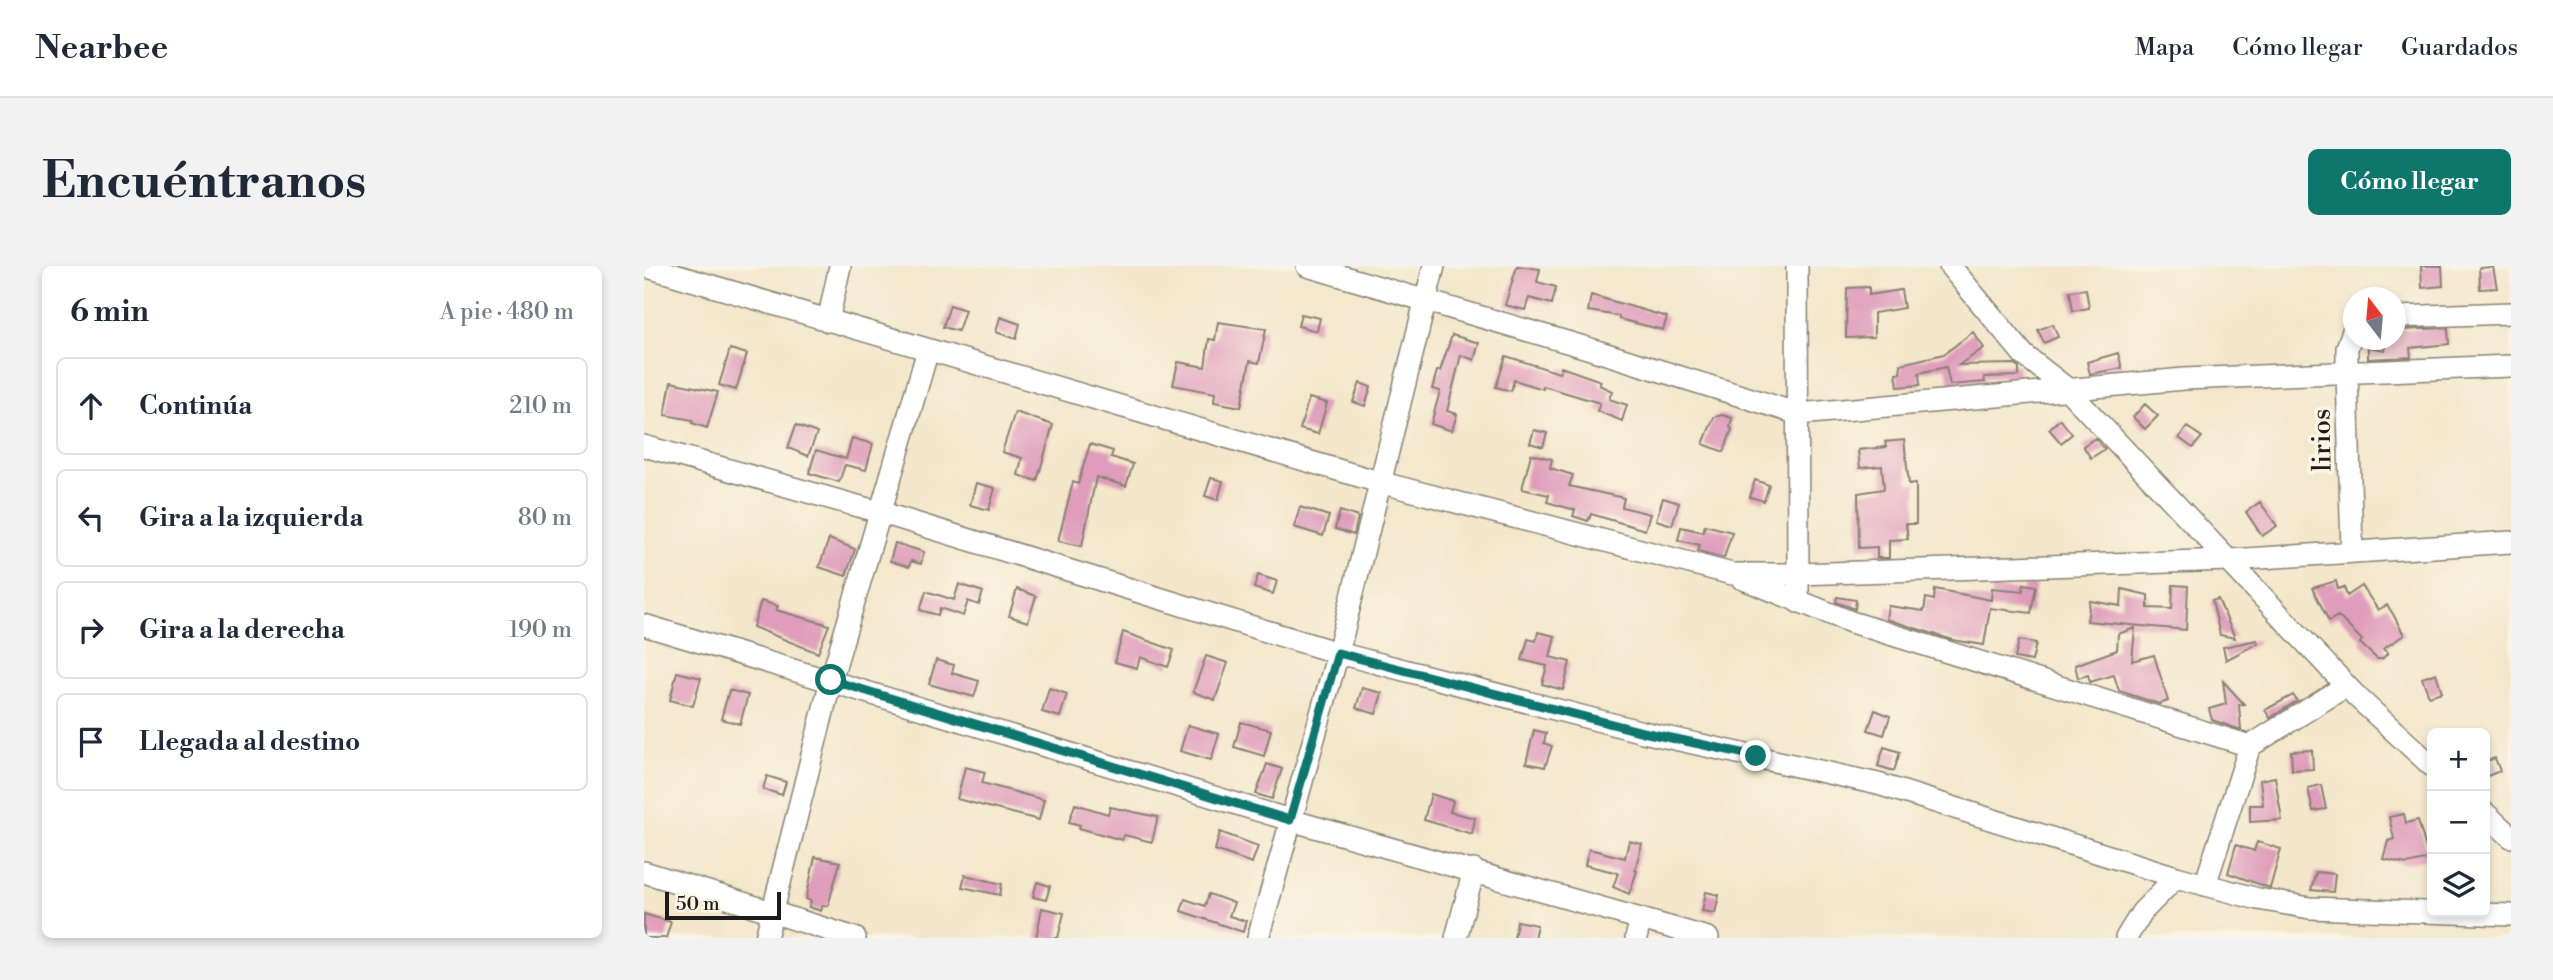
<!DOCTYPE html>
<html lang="es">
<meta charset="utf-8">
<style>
body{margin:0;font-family:"Libre Bodoni",serif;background:#f2f2f3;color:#1f2937}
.controls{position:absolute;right:21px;bottom:21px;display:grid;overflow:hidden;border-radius:10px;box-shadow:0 4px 10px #0003}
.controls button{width:63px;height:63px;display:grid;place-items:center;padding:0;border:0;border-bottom:2px solid #e0e1e3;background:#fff;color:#1f2937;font:35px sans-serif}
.compass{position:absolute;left:1699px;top:21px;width:63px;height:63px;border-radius:50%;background:#fff;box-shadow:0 4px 10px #0003;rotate:344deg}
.scale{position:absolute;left:21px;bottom:18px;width:116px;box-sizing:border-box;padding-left:7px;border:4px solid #1c1c1c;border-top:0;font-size:19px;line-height:24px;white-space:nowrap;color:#1c1c1c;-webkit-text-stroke:5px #fcf5e5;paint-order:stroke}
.stop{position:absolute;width:21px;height:21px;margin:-16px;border:5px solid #0f766e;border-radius:50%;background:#fff}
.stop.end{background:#0f766e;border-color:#fff;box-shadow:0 2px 7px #0008}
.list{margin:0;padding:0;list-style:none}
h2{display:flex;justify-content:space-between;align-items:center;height:91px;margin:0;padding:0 28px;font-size:30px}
h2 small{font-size:23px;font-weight:400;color:#747a83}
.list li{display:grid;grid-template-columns:46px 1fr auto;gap:21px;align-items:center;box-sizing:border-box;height:98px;margin:0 14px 14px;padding:0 14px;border:2px solid #e0e1e3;border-radius:10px}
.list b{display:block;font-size:26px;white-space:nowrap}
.list em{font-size:23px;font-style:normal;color:#747a83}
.icon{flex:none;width:38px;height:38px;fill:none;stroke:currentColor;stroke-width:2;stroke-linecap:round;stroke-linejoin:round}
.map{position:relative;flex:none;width:1867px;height:672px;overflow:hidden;border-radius:10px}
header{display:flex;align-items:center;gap:42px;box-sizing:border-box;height:98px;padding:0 35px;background:#fff;border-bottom:2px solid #e0e1e3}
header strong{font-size:33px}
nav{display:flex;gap:38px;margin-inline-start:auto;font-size:24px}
.intro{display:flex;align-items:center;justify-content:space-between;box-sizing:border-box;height:168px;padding:0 42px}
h1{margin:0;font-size:49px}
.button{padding:18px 32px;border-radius:10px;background:#0f766e;color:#fff;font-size:24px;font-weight:700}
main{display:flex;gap:42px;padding:0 42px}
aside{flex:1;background:#fff;border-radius:10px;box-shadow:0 4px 10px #0003}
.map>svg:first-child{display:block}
</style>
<header>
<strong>Nearbee</strong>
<nav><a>Mapa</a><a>Cómo llegar</a><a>Guardados</a></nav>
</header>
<div class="intro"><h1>Encuéntranos</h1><a class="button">Cómo llegar</a></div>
<main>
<aside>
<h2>6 min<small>A pie · 480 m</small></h2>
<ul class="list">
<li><svg class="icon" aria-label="ahead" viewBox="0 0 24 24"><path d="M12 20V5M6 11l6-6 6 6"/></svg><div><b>Continúa</b></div><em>210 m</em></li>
<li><svg class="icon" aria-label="left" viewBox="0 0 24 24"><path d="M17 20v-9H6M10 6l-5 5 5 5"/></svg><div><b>Gira a la izquierda</b></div><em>80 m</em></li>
<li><svg class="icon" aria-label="right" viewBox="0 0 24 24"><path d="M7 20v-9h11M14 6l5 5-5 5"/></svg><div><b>Gira a la derecha</b></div><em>190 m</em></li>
<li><svg class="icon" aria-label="arrive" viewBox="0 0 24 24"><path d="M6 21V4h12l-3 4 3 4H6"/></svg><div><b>Llegada al destino</b></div></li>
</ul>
</aside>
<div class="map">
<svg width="1867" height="672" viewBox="0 0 1867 672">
<rect width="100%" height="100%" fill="#fcf5e5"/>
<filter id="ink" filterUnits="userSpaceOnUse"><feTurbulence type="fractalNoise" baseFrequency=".0143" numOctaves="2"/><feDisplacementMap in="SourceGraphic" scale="14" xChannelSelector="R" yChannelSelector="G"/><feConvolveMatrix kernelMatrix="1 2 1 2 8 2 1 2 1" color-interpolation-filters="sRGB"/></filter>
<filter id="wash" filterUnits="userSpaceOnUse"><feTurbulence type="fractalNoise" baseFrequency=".00686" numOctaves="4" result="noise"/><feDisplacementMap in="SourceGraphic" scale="28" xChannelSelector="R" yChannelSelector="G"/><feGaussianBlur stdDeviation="1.57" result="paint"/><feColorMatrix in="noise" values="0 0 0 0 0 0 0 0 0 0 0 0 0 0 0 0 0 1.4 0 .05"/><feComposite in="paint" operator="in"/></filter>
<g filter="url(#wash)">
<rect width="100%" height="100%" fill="#f3e6ca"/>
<g id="blocks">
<!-- building -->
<path fill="#df9dbb" d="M 873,0 L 896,3 L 893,16 L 912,21 L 908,38 L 885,32 L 881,44 L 861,39 Z
M 1777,0 L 1798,0 L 1799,20 L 1778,22 Z
M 1849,1 L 1853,22 L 1836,23 L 1835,2 Z
M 1225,21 L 1225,29 L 1257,24 L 1260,42 L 1230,47 L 1230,71 L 1202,72 L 1203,22 Z
M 1442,23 L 1445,42 L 1429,45 L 1426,25 Z
M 947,29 L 1023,51 L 1019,64 L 975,53 L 975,50 L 944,45 Z
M 306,39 L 321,44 L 314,65 L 299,61 Z
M 657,48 L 676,52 L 673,65 L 654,60 Z
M 356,51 L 376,58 L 372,73 L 352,66 Z
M 574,56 L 622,63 L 615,97 L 606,95 L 597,141 L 570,136 L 571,127 L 529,119 L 534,96 L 561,101 L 565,73 L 571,74 Z
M 1409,58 L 1414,71 L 1400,77 L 1394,64 Z
M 1804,62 L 1805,78 L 1766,82 L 1767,91 L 1724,93 L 1724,81 L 1741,84 L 1740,75 L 1752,74 L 1755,64 Z
M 1329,66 L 1340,82 L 1315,99 L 1371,98 L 1375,102 L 1375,110 L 1340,111 L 1341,116 L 1306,119 L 1302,101 L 1275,107 L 1276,119 L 1254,121 L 1252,107 L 1256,107 L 1257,98 L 1300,88 Z
M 808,69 L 835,77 L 830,94 L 817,89 L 803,145 L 813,148 L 808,165 L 787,158 L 796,125 L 788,123 L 793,105 L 796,105 Z
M 86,83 L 103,88 L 92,124 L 75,119 Z
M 1474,87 L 1478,102 L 1446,108 L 1443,96 Z
M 862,90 L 915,107 L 917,101 L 957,115 L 955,119 L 968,125 L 965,133 L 983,139 L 978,155 L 953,145 L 956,137 L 899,120 L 899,123 L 870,114 L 867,125 L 852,121 Z
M 27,116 L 74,126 L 63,162 L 48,157 L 49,154 L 21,149 Z
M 716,117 L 727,121 L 721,140 L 709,136 Z
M 665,132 L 683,137 L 674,168 L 656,163 Z
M 1501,138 L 1514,150 L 1501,163 L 1489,151 Z
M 371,146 L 409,159 L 393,215 L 374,209 L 378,192 L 358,186 Z
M 1078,149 L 1088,152 L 1086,161 L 1088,163 L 1080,186 L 1059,178 L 1070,151 Z
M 1416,153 L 1428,168 L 1417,177 L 1405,163 Z
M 152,159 L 173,167 L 164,190 L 144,182 Z
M 1543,161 L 1558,171 L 1549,182 L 1535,172 Z
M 890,164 L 903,167 L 899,181 L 886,177 Z
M 208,172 L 229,178 L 222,204 L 201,199 L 195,216 L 165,207 L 172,184 L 202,193 Z
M 1451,172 L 1461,183 L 1447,192 L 1439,180 Z
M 1260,174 L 1265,218 L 1272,217 L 1272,258 L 1262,258 L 1264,273 L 1245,274 L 1245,292 L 1233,292 L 1233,281 L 1215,282 L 1214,227 L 1240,223 L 1238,200 L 1216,202 L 1214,184 L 1242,181 L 1241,176 Z
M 446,178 L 469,185 L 467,191 L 489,198 L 482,220 L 452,211 L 438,280 L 414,275 L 429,216 L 434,218 Z
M 887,188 L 908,193 L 906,202 L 929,209 L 925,220 L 980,232 L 978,241 L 1006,248 L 1001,264 L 947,248 L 944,255 L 929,250 L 931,244 L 903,236 L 905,229 L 878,223 Z
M 567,212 L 579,215 L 574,234 L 561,230 Z
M 1111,214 L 1125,219 L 1120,235 L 1106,231 Z
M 332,217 L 351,222 L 345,244 L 326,239 Z
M 1019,232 L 1035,237 L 1028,259 L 1012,254 Z
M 1616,236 L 1633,260 L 1618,270 L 1602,246 Z
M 656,241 L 685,250 L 679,270 L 650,261 Z
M 696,245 L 714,251 L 710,269 L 691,263 Z
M 1061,259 L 1088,266 L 1080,292 L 1054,285 L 1056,279 L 1034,274 L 1037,261 L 1059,266 Z
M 185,273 L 211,283 L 202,310 L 175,301 Z
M 251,277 L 280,286 L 277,298 L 267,295 L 265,301 L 246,295 Z
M 614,309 L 633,315 L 629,328 L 610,322 Z
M 1692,315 L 1694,323 L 1700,321 L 1703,330 L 1718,320 L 1734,344 L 1743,339 L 1749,348 L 1760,369 L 1739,383 L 1744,387 L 1738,393 L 1733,393 L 1716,377 L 1718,374 L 1694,350 L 1685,355 L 1668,322 Z
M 315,318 L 339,326 L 335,339 L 324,335 L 319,350 L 296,342 L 294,349 L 276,344 L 282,325 L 310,334 Z
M 1380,318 L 1392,320 L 1387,347 L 1346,342 L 1340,379 L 1309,374 L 1242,353 L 1244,340 L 1280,345 L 1282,332 L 1290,334 L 1291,323 L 1347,334 L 1348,322 L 1379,325 Z
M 1529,319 L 1544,320 L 1542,364 L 1443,355 L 1446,335 L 1477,340 L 1478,323 L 1504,329 L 1504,342 L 1528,343 Z
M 373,323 L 392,330 L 384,356 L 365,350 Z
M 1193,331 L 1212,334 L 1211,343 L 1192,336 Z
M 1574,333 L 1591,372 L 1576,369 L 1568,335 Z
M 117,335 L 134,340 L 132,344 L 185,359 L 174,387 L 109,361 Z
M 1491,362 L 1488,395 L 1510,389 L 1524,435 L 1515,438 L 1475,425 L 1470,409 L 1446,416 L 1444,409 L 1434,412 L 1431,399 L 1473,384 L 1474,368 Z
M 479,366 L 530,384 L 524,401 L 496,391 L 493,402 L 471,396 Z
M 894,366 L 911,370 L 906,391 L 926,396 L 919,424 L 898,418 L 903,400 L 878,394 L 884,373 L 892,375 Z
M 1375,374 L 1392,377 L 1388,395 L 1371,392 Z
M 1613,374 L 1614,377 L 1582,394 L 1579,381 Z
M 562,390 L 584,397 L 571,434 L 549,426 Z
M 292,394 L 310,399 L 308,407 L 335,415 L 330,431 L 285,418 Z
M 33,406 L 57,412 L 49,440 L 26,434 Z
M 1792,407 L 1798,426 L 1785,430 L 1778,412 Z
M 1579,415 L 1600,438 L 1595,439 L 1597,464 L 1568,454 L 1565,443 L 1582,438 Z
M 405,422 L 423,428 L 416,451 L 398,446 Z
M 718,422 L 738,427 L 732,448 L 712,442 Z
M 85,424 L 104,429 L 96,458 L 77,453 Z
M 1649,429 L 1653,435 L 1626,452 L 1621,444 Z
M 1231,444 L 1246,450 L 1240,469 L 1224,464 Z
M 597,456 L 627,464 L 620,490 L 590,481 Z
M 544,459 L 575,468 L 567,494 L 536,485 Z
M 890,464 L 902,467 L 900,477 L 908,480 L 901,501 L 882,497 Z
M 1240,481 L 1256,486 L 1250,505 L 1234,500 Z
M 1668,484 L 1669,503 L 1648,504 L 1647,485 Z
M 1851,492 L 1856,505 L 1841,511 L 1841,496 Z
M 623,498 L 638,503 L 628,533 L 612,528 Z
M 321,501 L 341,506 L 338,517 L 400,534 L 395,554 L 313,533 Z
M 123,510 L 142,516 L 138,529 L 119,523 Z
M 1631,511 L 1638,554 L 1606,556 L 1606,539 L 1619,539 L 1616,514 Z
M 1677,519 L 1682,543 L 1669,545 L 1664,522 Z
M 787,528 L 809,535 L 806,546 L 831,552 L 828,568 L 780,554 Z
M 431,538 L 464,548 L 466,541 L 514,551 L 508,576 L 480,569 L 478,574 L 435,562 L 436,559 L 425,556 Z
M 1760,548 L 1762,557 L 1774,554 L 1785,593 L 1763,598 L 1739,593 L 1744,575 L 1750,573 L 1745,551 Z
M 576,566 L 614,580 L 608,597 L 571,584 Z
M 985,575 L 998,578 L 991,604 L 993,605 L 985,628 L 969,621 L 974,607 L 941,599 L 945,583 L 981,592 Z
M 1613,576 L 1637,583 L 1626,622 L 1584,607 L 1592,579 L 1610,585 Z
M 171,591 L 196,596 L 184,640 L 179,639 L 177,645 L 165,641 L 167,635 L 162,633 Z
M 1672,606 L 1691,608 L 1689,626 L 1667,624 Z
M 321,609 L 358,618 L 356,629 L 318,621 Z
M 393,616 L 406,620 L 402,634 L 389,631 Z
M 1062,626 L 1075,629 L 1071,647 L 1058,645 Z
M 565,628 L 590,637 L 585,650 L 602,655 L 599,666 L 537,645 L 541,633 L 561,640 Z
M 398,642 L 420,647 L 414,672 L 392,672 Z
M 0,648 L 27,656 L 22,672 L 0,672 Z
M 873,655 L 893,659 L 890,672 L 870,672 Z"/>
</g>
</g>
<g filter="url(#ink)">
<use href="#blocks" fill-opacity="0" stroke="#888173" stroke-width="2"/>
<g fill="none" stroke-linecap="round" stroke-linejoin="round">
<!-- minor casing -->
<g stroke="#888173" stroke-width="24">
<path id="minor" d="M 0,0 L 735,216 L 1088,308 L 1154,308 L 1154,336
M 663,0 L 940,81 L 1155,148 L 1540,113 L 1867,100
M 1153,0 L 1154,308 L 1586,294 L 1867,276
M 1306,0 L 1380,89 L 1421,121 L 1713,431 L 1788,500
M 1752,51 L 1867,47
M 184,55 L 196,0
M 0,180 L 235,246 L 694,387 L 999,466 L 1234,518 L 1532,611 L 1614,633 L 1666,642 L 1867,649
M 1708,286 L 1703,106 L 1703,82 L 1710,62
M 1097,312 L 1207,356 L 1606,480
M 0,359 L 646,554 L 997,653 L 992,672
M 1841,547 L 1867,571
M 0,606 L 211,672
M 1561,619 L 1606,480 L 1702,420
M 997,653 L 1064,672
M 122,672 L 187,414 L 284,84
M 614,672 L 694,387 L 790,0
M 812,672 L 830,604
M 1482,672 L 1498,646 L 1532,611"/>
</g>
<!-- minor -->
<use href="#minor" stroke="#fff" stroke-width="21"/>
</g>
</g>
<g fill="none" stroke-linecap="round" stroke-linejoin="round" filter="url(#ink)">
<!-- route -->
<path stroke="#0f766e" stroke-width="9" d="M 187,414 L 646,554 L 694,387 L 999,466 L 1112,490"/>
</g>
<g text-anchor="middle" stroke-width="7" stroke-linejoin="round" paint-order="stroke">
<!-- street labels -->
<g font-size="26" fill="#1c1c1c" stroke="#fcf5e5">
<text transform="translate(1677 174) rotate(-91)" y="9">lirios</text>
</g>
</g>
</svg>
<div class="controls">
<button>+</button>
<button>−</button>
<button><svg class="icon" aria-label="layers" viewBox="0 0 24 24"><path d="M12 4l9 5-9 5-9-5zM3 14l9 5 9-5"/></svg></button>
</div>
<svg class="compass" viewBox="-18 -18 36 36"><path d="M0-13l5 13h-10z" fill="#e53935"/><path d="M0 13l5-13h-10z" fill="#747a83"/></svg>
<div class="scale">50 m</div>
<div class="stop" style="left:187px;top:414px"></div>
<div class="stop end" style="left:1112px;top:490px"></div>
</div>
</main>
